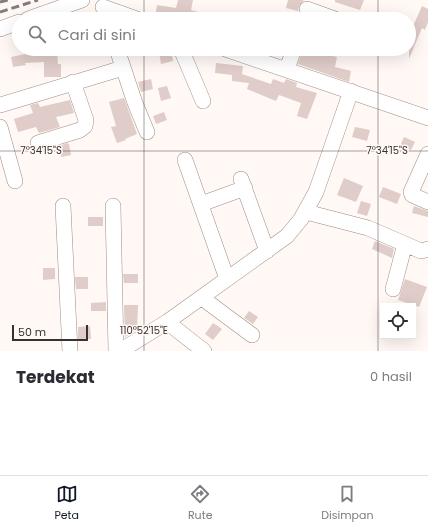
<!DOCTYPE html>
<html lang="id">
<meta charset="utf-8">
<style>
body{margin:0;font-family:Poppins,sans-serif;background:#f7f7f7;color:#2b2b33}
.controls{position:absolute;right:12px;bottom:12px;display:grid;overflow:hidden;border-radius:0px;box-shadow:0 4px 16px #0002}
.controls button{width:36px;height:36px;display:grid;place-items:center;padding:0;border:0;border-bottom:1px solid #e1e1e2;background:#fff;color:#2b2b33;font:20px sans-serif}
.scale{position:absolute;left:12px;bottom:10px;width:76px;box-sizing:border-box;padding-left:4px;border:2px solid #38322e;border-top:0;font-size:11px;line-height:14px;white-space:nowrap;color:#38322e;-webkit-text-stroke:3px #fff8f4;paint-order:stroke}
.list{margin:0;padding:0;list-style:none}
h2{display:flex;justify-content:space-between;align-items:center;height:52px;margin:0;padding:0 16px;font-size:17px}
h2 small{font-size:13px;font-weight:400;color:#7c7c81}
.icon{flex:none;width:22px;height:22px;fill:none;stroke:currentColor;stroke-width:2;stroke-linecap:round;stroke-linejoin:round}
.map{position:relative;flex:none;width:428px;height:351px;overflow:hidden}
.search{position:absolute;background:#fff;box-shadow:0 4px 16px #0002;left:12px;right:12px;top:12px;height:44px;display:flex;align-items:center;gap:10px;box-sizing:border-box;padding:0 14px;border-radius:22px;color:#7c7c81;font-size:15px}
.sheet{height:124px;background:#fff}
nav{display:flex;justify-content:space-around;align-items:center;box-sizing:border-box;height:56px;border-top:1px solid #e1e1e2;background:#fff;font-size:11px;color:#7c7c81}
nav a{display:grid;justify-items:center;gap:2px}
nav .on{color:#111827}
.map>svg:first-child{display:block}
</style>
<div class="map">
<svg width="428" height="351" viewBox="0 0 428 351">
<rect width="100%" height="100%" fill="#fff8f4"/>
<!-- building -->
<path fill="#e0ccc8" d="M 178,0 L 193,0 L 191,10 L 213,16 L 213,19 L 155,19 L 157,5 L 176,8 Z
M 288,0 L 304,0 L 299,6 L 298,11 L 286,8 Z
M 335,0 L 364,0 L 360,10 L 335,2 Z
M 422,6 L 428,9 L 428,22 L 425,30 L 422,28 L 409,59 L 409,35 Z
M 25,49 L 57,49 L 58,64 L 61,64 L 61,77 L 44,77 L 44,62 L 25,63 L 26,65 L 13,67 L 11,57 L 26,54 Z
M 171,49 L 173,61 L 161,64 L 159,52 Z
M 303,49 L 337,57 L 335,67 L 351,71 L 349,82 L 298,64 Z
M 216,63 L 243,66 L 242,74 L 271,84 L 273,79 L 284,83 L 286,79 L 297,83 L 296,87 L 317,93 L 307,119 L 297,116 L 301,103 L 279,95 L 276,101 L 247,89 L 249,83 L 232,81 L 232,75 L 215,73 Z
M 151,79 L 153,89 L 141,92 L 138,82 Z
M 167,86 L 171,98 L 161,101 L 158,88 Z
M 124,98 L 137,134 L 125,139 L 126,140 L 117,143 L 111,127 L 116,126 L 109,102 Z
M 70,100 L 74,113 L 56,117 L 60,127 L 39,133 L 36,127 L 18,132 L 14,119 L 33,113 L 30,105 L 38,103 L 40,107 Z
M 164,112 L 167,120 L 156,124 L 153,116 Z
M 355,127 L 370,130 L 367,141 L 352,137 Z
M 404,137 L 415,142 L 411,150 L 400,146 Z
M 67,143 L 69,144 L 71,155 L 61,157 L 59,146 Z
M 344,178 L 363,186 L 356,202 L 337,195 Z
M 383,187 L 401,194 L 397,204 L 379,197 Z
M 361,201 L 371,204 L 367,216 L 357,213 Z
M 414,206 L 428,211 L 428,217 L 412,213 Z
M 88,217 L 103,217 L 103,226 L 88,226 Z
M 375,241 L 394,249 L 392,258 L 372,249 Z
M 43,268 L 55,268 L 55,279 L 43,280 Z
M 123,274 L 138,274 L 138,283 L 124,283 Z
M 75,277 L 88,277 L 88,289 L 76,289 Z
M 405,279 L 427,287 L 419,307 L 398,300 Z
M 106,302 L 106,311 L 91,311 L 91,303 Z
M 124,305 L 138,305 L 137,330 L 125,337 Z
M 249,311 L 258,317 L 253,324 L 244,318 Z
M 213,323 L 222,329 L 213,340 L 205,334 Z
M 90,326 L 91,339 L 78,339 L 78,327 Z"/>
<g fill="none" stroke-linecap="round" stroke-linejoin="round">
<!-- minor casing -->
<g stroke="#9d8e84" stroke-width="16">
<path id="minor" d="M 103,7 L 137,19
M 307,9 L 335,19
M 28,19 L 82,0
M 0,29 L 19,22
M 117,49 L 135,103 L 147,132
M 181,49 L 203,101
M 225,49 L 428,118
M 287,69 L 294,49
M 0,105 L 123,68
M 0,127 L 15,181
M 38,143 L 80,130 L 85,126 L 86,120 L 73,82
M 428,154 L 411,192 L 412,195 L 428,202
M 185,160 L 227,279
M 241,179 L 267,251
M 201,204 L 245,188
M 63,206 L 70,351
M 113,206 L 116,351
M 306,212 L 368,228 L 421,251 L 426,250 L 428,249
M 393,289 L 405,244
M 202,298 L 252,335
M 167,322 L 204,351
M 120,351 L 167,322 L 287,236 L 301,219 L 316,192 L 351,91"/>
</g>
<!-- minor -->
<use href="#minor" stroke="#fff" stroke-width="15"/>
<!-- rail -->
<path stroke="#837d79" stroke-width="3" stroke-dasharray="8 4" stroke-linecap="butt" d="M 0,2 L 8,0
M 0,12 L 38,0"/>
</g>
<!-- ticks -->
<path fill="none" stroke="#38322e" stroke-width="1" stroke-opacity="0.45" d="M 144,0 L 144,19M 378,0 L 378,19M 144,49 L 144,351M 378,49 L 378,351M 0,151 L 428,151"/>
<g font-size="10" text-anchor="middle" fill="#38322e" stroke="#fff8f4" stroke-width="3" stroke-linejoin="round" paint-order="stroke">
<text x="41" y="154">7°34'15"S</text>
<text x="387" y="154">7°34'15"S</text>
<text x="144" y="334">110°52'15"E</text>
</g>
</svg>
<div class="controls">
<button><svg class="icon" aria-label="locate" viewBox="0 0 24 24"><circle cx="12" cy="12" r="6"/><path d="M12 2v4M12 18v4M2 12h4M18 12h4"/></svg></button>
</div>
<div class="scale">50 m</div>
<div class="search"><svg class="icon" aria-label="search" viewBox="0 0 24 24"><circle cx="10" cy="10" r="6"/><path d="M15 15l6 6"/></svg>Cari di sini</div>
</div>
<section class="sheet">
<h2>Terdekat<small>0 hasil</small></h2>
<ul class="list">
</ul>
</section>
<nav>
<a class="on"><svg class="icon" aria-label="map" viewBox="0 0 24 24"><path d="M3 6l6-2 6 2 6-2v14l-6 2-6-2-6 2zM9 4v14M15 6v14"/></svg>Peta</a>
<a><svg class="icon" aria-label="directions" viewBox="0 0 24 24"><path d="M12 3l9 9-9 9-9-9zM9 14v-3h6M13 9l2 2-2 2"/></svg>Rute</a>
<a><svg class="icon" aria-label="saved" viewBox="0 0 24 24"><path d="M7 4h10v16l-5-4-5 4z"/></svg>Disimpan</a>
</nav>
